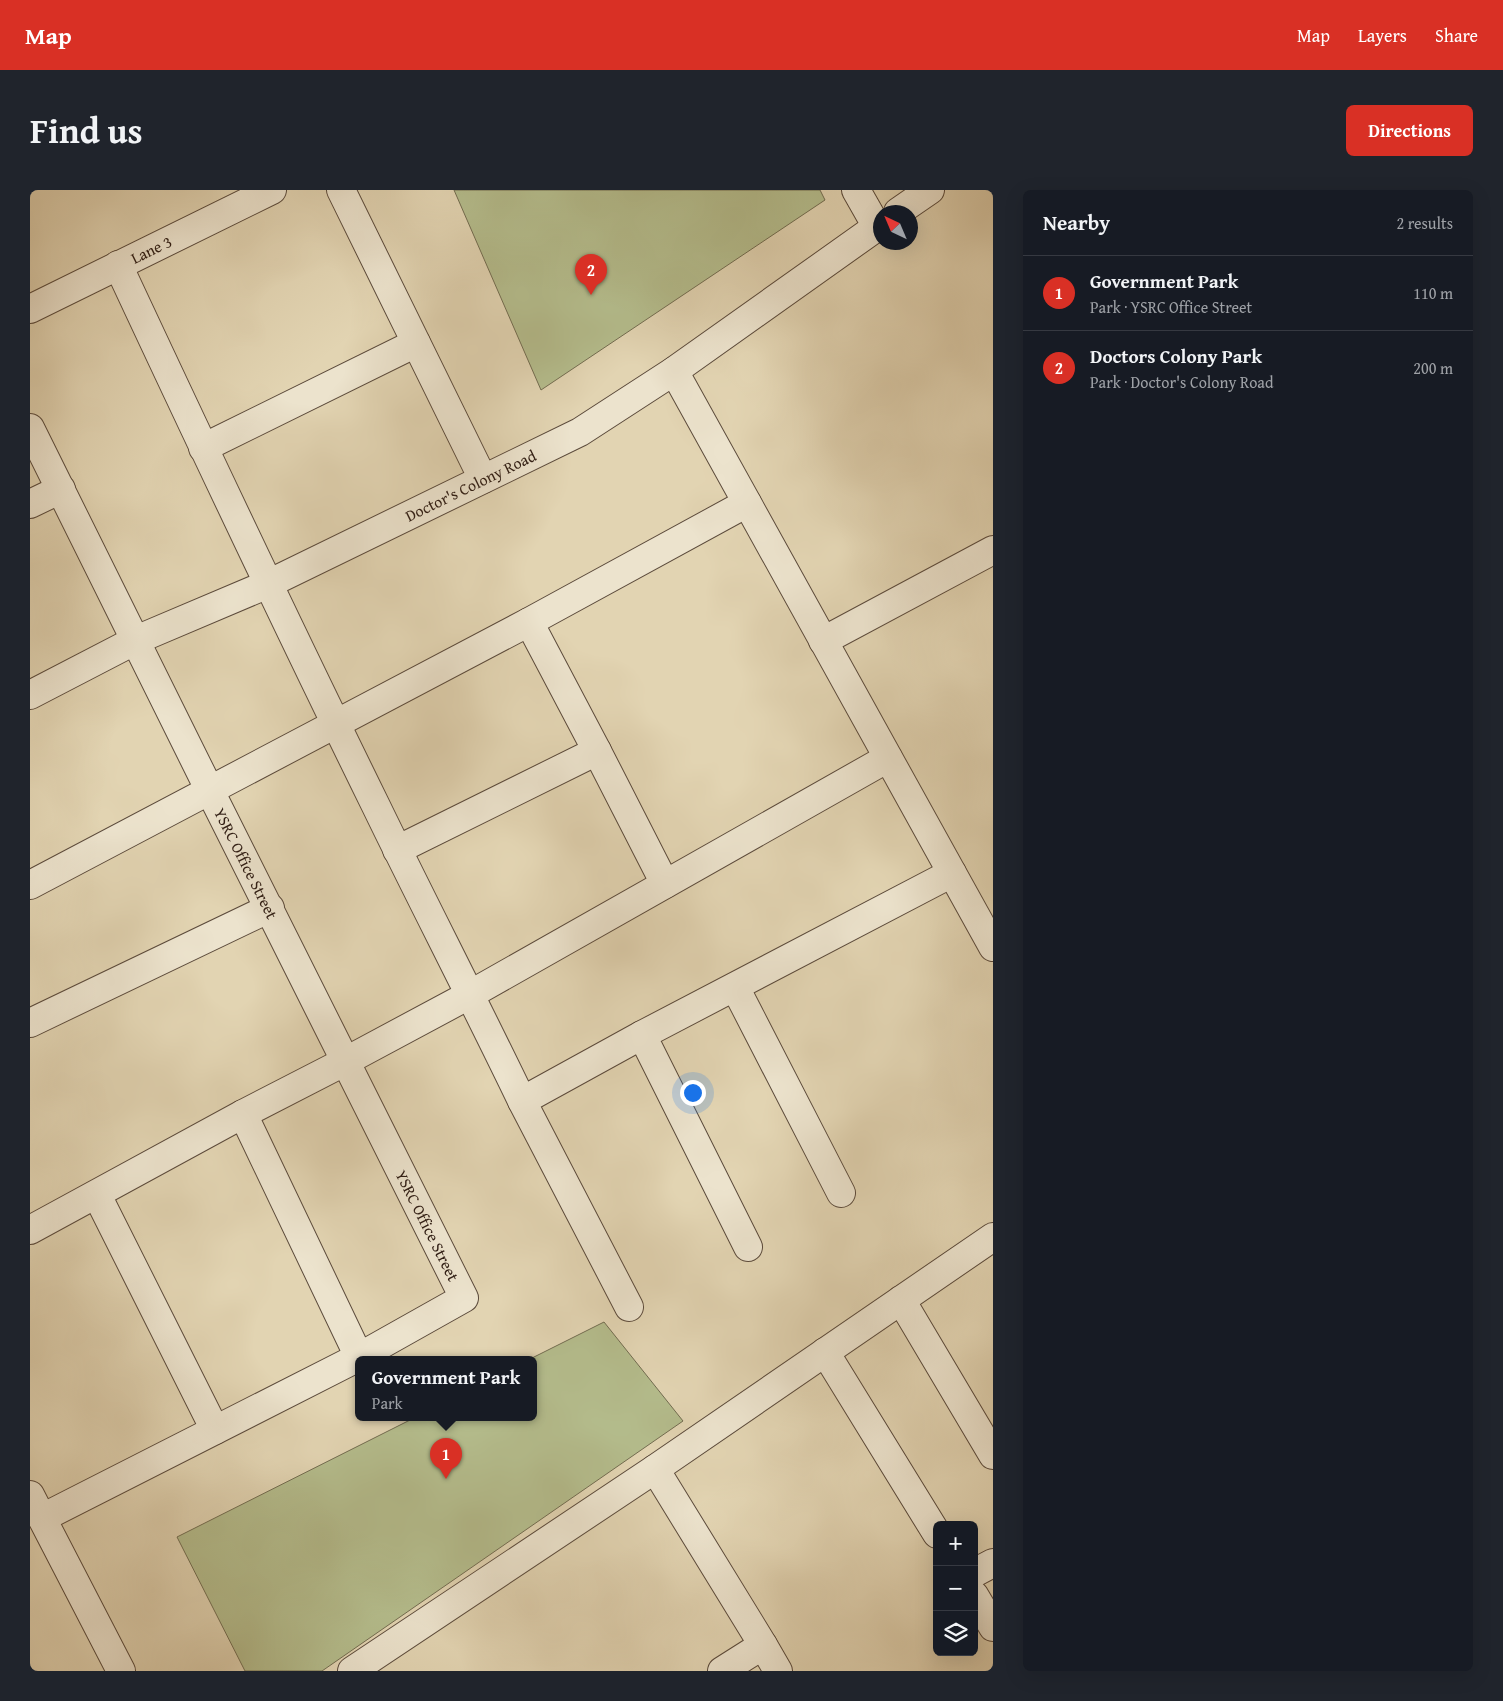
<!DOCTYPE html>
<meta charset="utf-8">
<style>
body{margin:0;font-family:"Gentium Book Plus",serif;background:#20242c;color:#f1f3f6}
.controls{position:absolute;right:15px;bottom:15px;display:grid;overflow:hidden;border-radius:8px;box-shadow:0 5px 20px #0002}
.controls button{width:45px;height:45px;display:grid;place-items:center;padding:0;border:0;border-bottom:1px solid #363941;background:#171b24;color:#f1f3f6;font:25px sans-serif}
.compass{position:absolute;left:843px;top:15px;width:45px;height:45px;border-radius:50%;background:#171b24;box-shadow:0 5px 20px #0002;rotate:316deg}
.you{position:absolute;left:662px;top:902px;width:18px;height:18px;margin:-12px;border:4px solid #fff;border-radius:50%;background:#1a73e8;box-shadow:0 0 0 8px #1a73e833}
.badge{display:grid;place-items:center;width:32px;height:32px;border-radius:50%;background:#d93025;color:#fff;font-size:16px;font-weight:700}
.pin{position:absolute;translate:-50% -41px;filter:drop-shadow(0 1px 2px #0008)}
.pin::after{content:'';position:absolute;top:26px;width:18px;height:15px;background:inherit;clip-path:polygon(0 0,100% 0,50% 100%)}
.popup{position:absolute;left:325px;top:1166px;width:182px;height:65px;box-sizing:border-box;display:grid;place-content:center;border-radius:8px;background:#171b24;filter:drop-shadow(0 1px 4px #0005);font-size:16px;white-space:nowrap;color:#9ea1a6}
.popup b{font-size:19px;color:#f1f3f6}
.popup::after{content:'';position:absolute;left:50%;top:100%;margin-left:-10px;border:10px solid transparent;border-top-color:#171b24}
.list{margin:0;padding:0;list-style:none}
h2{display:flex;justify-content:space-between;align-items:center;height:65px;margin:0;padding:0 20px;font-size:21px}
h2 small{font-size:16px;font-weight:400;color:#9ea1a6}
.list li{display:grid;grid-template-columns:32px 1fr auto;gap:15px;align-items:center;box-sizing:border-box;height:75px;padding:0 20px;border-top:1px solid #363941}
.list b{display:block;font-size:19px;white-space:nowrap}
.list p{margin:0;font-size:16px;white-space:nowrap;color:#9ea1a6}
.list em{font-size:16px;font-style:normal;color:#9ea1a6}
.icon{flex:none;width:28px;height:28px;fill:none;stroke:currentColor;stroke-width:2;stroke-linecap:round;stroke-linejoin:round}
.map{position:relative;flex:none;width:963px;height:1481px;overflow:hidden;border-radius:8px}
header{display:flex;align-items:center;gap:30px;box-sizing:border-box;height:70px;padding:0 25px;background:#d93025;color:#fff}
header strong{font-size:24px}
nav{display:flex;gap:28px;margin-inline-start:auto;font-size:18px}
.intro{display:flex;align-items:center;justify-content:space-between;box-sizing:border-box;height:120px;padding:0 30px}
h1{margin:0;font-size:35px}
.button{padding:12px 22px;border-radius:8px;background:#d93025;color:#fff;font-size:18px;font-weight:700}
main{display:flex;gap:30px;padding:0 30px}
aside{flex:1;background:#171b24;border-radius:8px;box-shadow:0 5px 20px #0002}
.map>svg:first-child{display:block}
</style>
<header>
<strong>Map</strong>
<nav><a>Map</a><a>Layers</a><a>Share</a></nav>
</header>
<div class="intro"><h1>Find us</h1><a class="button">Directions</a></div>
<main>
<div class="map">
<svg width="963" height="1481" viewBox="0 0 963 1481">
<rect width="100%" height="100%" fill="#e2d4b2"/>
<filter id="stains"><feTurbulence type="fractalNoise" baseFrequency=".004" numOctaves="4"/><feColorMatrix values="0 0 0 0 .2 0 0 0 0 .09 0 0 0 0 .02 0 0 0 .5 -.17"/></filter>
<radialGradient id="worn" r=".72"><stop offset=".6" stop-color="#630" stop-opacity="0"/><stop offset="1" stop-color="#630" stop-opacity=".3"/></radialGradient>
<!-- green -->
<path fill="#b4bc8c" stroke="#726c50" d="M 424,0 L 790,0 L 795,10 L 511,200 Z
M 574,1132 L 653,1231 L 292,1481 L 215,1481 L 147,1347 L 384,1228 L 504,1228 L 504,1170 L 498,1170 Z"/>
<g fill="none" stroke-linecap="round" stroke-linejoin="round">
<!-- minor casing -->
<g stroke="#5c4b3c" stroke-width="30">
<g id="minor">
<path d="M 311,0 L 453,289"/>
<path d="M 826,0 L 847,37"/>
<path d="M 868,22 L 900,0"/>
<path d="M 88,75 C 172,255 257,435 345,614 C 393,713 444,811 492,911 L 612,845"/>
<path id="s1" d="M 0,119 L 242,0"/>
<path d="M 644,181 L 963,757"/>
<path id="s2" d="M 0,238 L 180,601 L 434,1108 L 329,1167 L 12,1328"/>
<path d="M 173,258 L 386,153"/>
<path d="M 0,314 L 31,299"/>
<path d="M 793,451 L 963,360"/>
<path id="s3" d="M 0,505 L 106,450 L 238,394 L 550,242 L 644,181 L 851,34"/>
<path d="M 567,561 L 635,694"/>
<path d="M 367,660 L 567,561 L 499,432"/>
<path d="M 0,695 L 499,432 L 717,313"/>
<path d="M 705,797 L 811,1003"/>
<path d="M 0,833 L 240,718"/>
<path d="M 492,911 L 599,1117"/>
<path d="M 213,924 L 329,1167"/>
<path d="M 67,1005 L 185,1240"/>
<path d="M 0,1040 L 213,924 L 316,871 L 441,804 L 858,568"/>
<path d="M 718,1057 L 612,845 L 922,683"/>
<path d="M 871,1110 L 963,1265"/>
<path d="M 795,1162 L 907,1344"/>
<path d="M 625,1279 L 733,1455 L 692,1481"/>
<path d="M 0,1305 L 91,1481"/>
<path d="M 944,1383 L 963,1373"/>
<path d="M 944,1405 L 963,1437"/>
<path d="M 733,1455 L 748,1481"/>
<path d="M 322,1481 L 625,1279 L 963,1047"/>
</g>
</g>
<!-- minor -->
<use href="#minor" stroke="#ece3cd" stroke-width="28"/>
</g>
<g text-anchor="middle" stroke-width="5" stroke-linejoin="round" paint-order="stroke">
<!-- street labels -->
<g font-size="16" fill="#2f1d14" stroke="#ece3cd">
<text dy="6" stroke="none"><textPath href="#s1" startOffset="135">Lane 3</textPath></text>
<text dy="6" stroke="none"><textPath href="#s3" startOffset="488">Doctor's Colony Road</textPath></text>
<text dy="6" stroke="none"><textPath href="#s2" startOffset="486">YSRC Office Street</textPath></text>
<text dy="6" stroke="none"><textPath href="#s2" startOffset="891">YSRC Office Street</textPath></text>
</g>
</g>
<rect width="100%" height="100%" filter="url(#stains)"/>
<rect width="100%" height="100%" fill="url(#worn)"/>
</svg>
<div class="controls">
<button>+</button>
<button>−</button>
<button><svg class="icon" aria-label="layers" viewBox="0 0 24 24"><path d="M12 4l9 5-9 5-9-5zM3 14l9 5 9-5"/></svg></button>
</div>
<svg class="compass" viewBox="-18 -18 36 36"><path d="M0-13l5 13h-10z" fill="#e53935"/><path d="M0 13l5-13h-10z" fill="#9ea1a6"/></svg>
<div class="you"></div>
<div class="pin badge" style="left:416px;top:1289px">1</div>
<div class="popup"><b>Government Park</b>Park</div>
<div class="pin badge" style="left:561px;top:105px">2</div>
</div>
<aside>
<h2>Nearby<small>2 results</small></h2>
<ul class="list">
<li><span class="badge">1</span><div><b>Government Park</b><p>Park · YSRC Office Street</p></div><em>110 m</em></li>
<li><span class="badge">2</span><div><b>Doctors Colony Park</b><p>Park · Doctor's Colony Road</p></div><em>200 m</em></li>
</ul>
</aside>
</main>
